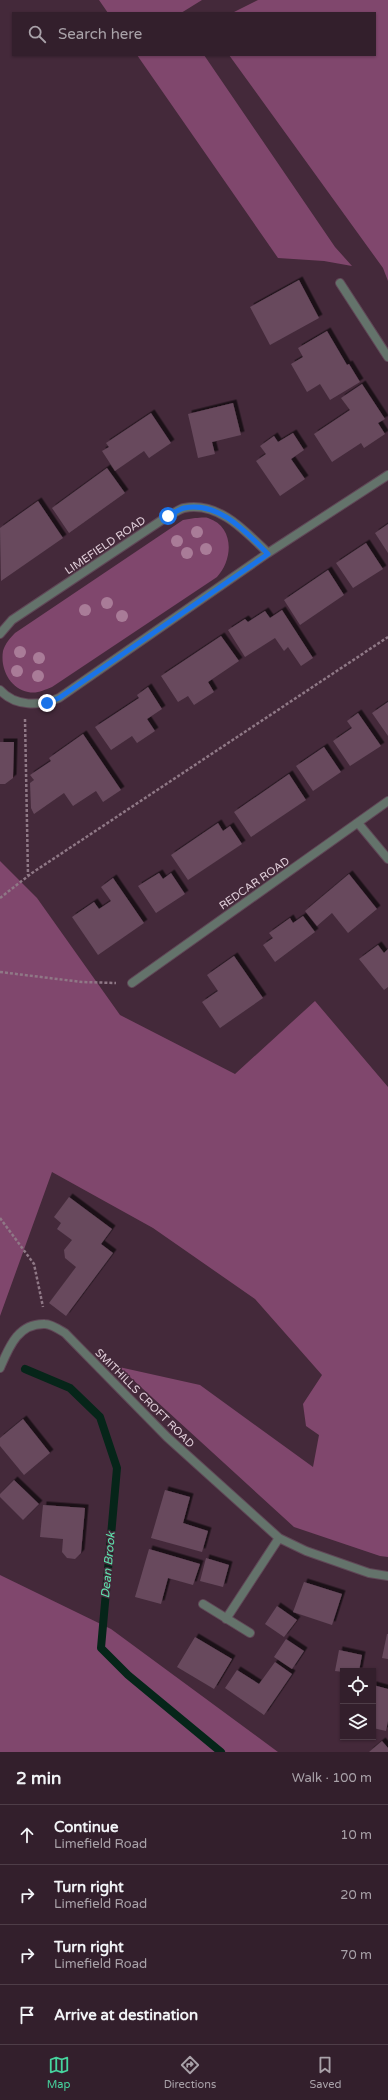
<!DOCTYPE html>
<meta charset="utf-8">
<style>
body{margin:0;font-family:"Varela Round",sans-serif;background:#3b2734;color:#f1f3f6}
.controls{position:absolute;right:12px;bottom:12px;display:grid;overflow:hidden;border-radius:0px;box-shadow:0 1px 3px #0004}
.controls button{width:36px;height:36px;display:grid;place-items:center;padding:0;border:0;border-bottom:1px solid #4e3d48;background:#331f2c;color:#f1f3f6;font:20px sans-serif}
.stop{position:absolute;width:12px;height:12px;margin:-9px;border:3px solid #1a73e8;border-radius:50%;background:#fff}
.stop.end{background:#1a73e8;border-color:#fff;box-shadow:0 1px 4px #0008}
.list{margin:0;padding:0;list-style:none}
h2{display:flex;justify-content:space-between;align-items:center;height:52px;margin:0;padding:0 16px;font-size:17px}
h2 small{font-size:13px;font-weight:400;color:#a9a2a9}
.list li{display:grid;grid-template-columns:26px 1fr auto;gap:12px;align-items:center;box-sizing:border-box;height:60px;padding:0 16px;border-top:1px solid #4e3d48}
.list b{display:block;font-size:15px;white-space:nowrap}
.list p{margin:0;font-size:13px;white-space:nowrap;color:#a9a2a9}
.list em{font-size:13px;font-style:normal;color:#a9a2a9}
.icon{flex:none;width:22px;height:22px;fill:none;stroke:currentColor;stroke-width:2;stroke-linecap:round;stroke-linejoin:round}
.map{position:relative;flex:none;width:388px;height:1752px;overflow:hidden}
.search{position:absolute;background:#331f2c;box-shadow:0 1px 3px #0004;left:12px;right:12px;top:12px;height:44px;display:flex;align-items:center;gap:10px;box-sizing:border-box;padding:0 14px;border-radius:0px;color:#a9a2a9;font-size:15px}
.sheet{height:292px;background:#331f2c}
nav{display:flex;justify-content:space-around;align-items:center;box-sizing:border-box;height:56px;border-top:1px solid #4e3d48;background:#331f2c;font-size:11px;color:#a9a2a9}
nav a{display:grid;justify-items:center;gap:2px}
nav .on{color:#46d49e}
.map>svg:first-child{display:block}
</style>
<div class="map">
<svg width="388" height="1752" viewBox="0 0 388 1752">
<defs>
<filter id="shadow"><feDropShadow dx="3.5" dy="-3.5" stdDeviation="0" flood-color="#0009"/></filter>
</defs>
<rect width="100%" height="100%" fill="#44293a"/>
<!-- green -->
<path fill="#80476d" d="M 99,0 L 202,0 L 181,13 L 108,13 Z
M 258,0 L 388,0 L 388,281 L 383,268 L 229,55 L 375,55 L 375,13 L 232,13 Z
M 137,55 L 204,55 L 335,247 L 352,266 L 324,261 L 278,258 Z
M 195,518 C 199,518 205,517 208,518 C 235,527 233,560 217,577 L 52,687 C 44,690 37,694 28,692 C 10,688 0,669 3,651 C 5,644 10,638 15,633 L 183,520 Z
M 0,861 L 37,898 L 120,1015 L 235,1074 L 315,1001 L 388,1087 L 388,1557 L 380,1556 L 294,1527 L 119,1367 L 200,1385 L 313,1467 L 319,1435 L 306,1426 L 303,1404 L 322,1375 L 255,1299 L 153,1228 L 52,1172 L 0,1316 Z
M 0,1575 L 111,1629 L 278,1752 L 0,1752 Z"/>
<g fill="none" stroke-linecap="round" stroke-linejoin="round">
<!-- stream -->
<path stroke="#062519" stroke-width="8" d="M 25,1369 L 70,1388 L 100,1417 L 117,1468 L 101,1648 L 128,1675 L 221,1752"/>
</g>
<!-- building -->
<path fill="#674a5d" filter="url(#shadow)" d="M 299,280 L 319,318 L 270,345 L 250,307 Z
M 327,331 L 347,365 L 349,364 L 360,382 L 330,400 L 320,384 L 307,392 L 291,364 L 303,357 L 298,348 Z
M 362,384 L 385,419 L 378,423 L 385,434 L 364,448 L 361,443 L 332,462 L 314,434 L 350,410 L 341,398 Z
M 233,403 L 241,435 L 212,442 L 215,454 L 198,458 L 188,414 Z
M 151,413 L 171,443 L 149,458 L 144,451 L 115,471 L 102,451 L 109,447 L 106,443 Z
M 293,433 L 304,450 L 291,459 L 305,479 L 280,496 L 256,461 L 266,454 L 260,446 L 274,436 L 278,442 Z
M 107,468 L 125,493 L 69,533 L 52,508 Z
M 38,501 L 63,538 L 1,581 L 0,528 Z
M 388,524 L 388,553 L 375,533 Z
M 366,543 L 383,569 L 353,588 L 336,563 Z
M 328,570 L 344,595 L 300,625 L 284,600 Z
M 282,610 L 313,658 L 301,666 L 288,647 L 284,651 L 275,638 L 245,657 L 228,630 L 245,619 L 248,622 L 265,611 L 270,618 Z
M 221,636 L 239,661 L 208,682 L 214,692 L 194,705 L 188,696 L 178,702 L 161,676 Z
M 148,687 L 162,709 L 147,719 L 155,731 L 137,743 L 132,736 L 111,750 L 95,727 L 139,698 L 137,695 Z
M 388,702 L 388,736 L 372,713 Z
M 358,713 L 381,746 L 350,766 L 333,741 L 352,728 L 347,721 Z
M 83,734 L 121,790 L 103,802 L 96,791 L 73,806 L 64,793 L 34,814 L 31,808 L 30,783 L 34,780 L 30,775 L 51,761 L 49,758 Z
M 0,742 L 14,742 L 13,778 L 5,784 L 0,784 Z
M 324,747 L 341,772 L 313,791 L 296,766 Z
M 289,774 L 306,800 L 251,837 L 234,812 Z
M 218,823 L 223,831 L 230,826 L 242,844 L 188,880 L 171,855 Z
M 159,873 L 163,879 L 171,873 L 185,894 L 156,913 L 138,886 Z
M 349,874 L 377,909 L 348,933 L 332,913 L 317,926 L 305,911 Z
M 113,878 L 144,923 L 98,955 L 72,917 L 94,902 L 99,909 L 111,901 L 101,887 Z
M 303,916 L 315,932 L 275,962 L 263,945 L 273,938 L 269,933 L 290,918 L 293,923 Z
M 378,945 L 384,953 L 388,949 L 388,987 L 384,990 L 359,959 Z
M 234,956 L 263,998 L 220,1028 L 202,1002 L 218,991 L 207,975 Z
M 69,1197 L 112,1229 L 101,1244 L 113,1253 L 66,1316 L 49,1303 L 76,1267 L 65,1258 L 64,1250 L 72,1240 L 57,1229 L 61,1223 L 54,1217 Z
M 23,1419 L 50,1453 L 24,1475 L 0,1446 L 0,1438 Z
M 14,1480 L 39,1504 L 23,1520 L 0,1497 L 0,1494 Z
M 165,1490 L 190,1497 L 183,1523 L 208,1531 L 202,1552 L 151,1538 Z
M 43,1505 L 85,1508 L 81,1553 L 75,1559 L 67,1558 L 62,1552 L 63,1539 L 40,1537 Z
M 149,1549 L 200,1564 L 193,1585 L 168,1578 L 161,1604 L 135,1597 Z
M 206,1558 L 229,1565 L 223,1587 L 200,1581 Z
M 304,1582 L 342,1594 L 332,1625 L 293,1612 Z
M 277,1606 L 297,1620 L 284,1637 L 265,1624 Z
M 387,1634 L 388,1634 L 388,1659 L 382,1658 Z
M 195,1637 L 232,1659 L 214,1689 L 177,1667 Z
M 286,1639 L 304,1651 L 292,1669 L 274,1657 Z
M 339,1650 L 362,1655 L 359,1671 L 343,1672 L 335,1671 Z
M 275,1662 L 292,1674 L 264,1715 L 225,1688 L 237,1670 L 259,1684 Z
M 373,1685 L 388,1689 L 388,1721 L 386,1731 L 373,1728 Z
M 382,1741 L 388,1748 L 388,1752 L 369,1752 Z"/>
<g fill="none" stroke-linecap="round" stroke-linejoin="round">
<!-- minor casing -->
<g stroke="#604757" stroke-width="10">
<path id="minor" d="M 340,283 L 388,357
M 0,634 L 12,620 L 168,516 C 173,514 179,509 184,508 C 219,501 246,532 268,553
M 0,690 C 15,707 40,706 59,698 L 268,553 L 388,475
M 358,823 L 388,859
M 132,983 L 388,801
M 0,1368 C 9,1347 18,1323 45,1324 C 51,1324 60,1330 65,1333 L 167,1437 L 279,1538 L 306,1551 L 369,1573 L 388,1576
M 203,1604 L 250,1633
M 226,1619 L 279,1538"/>
</g>
<!-- path -->
<path stroke="#8f7886" stroke-width="2.5" stroke-dasharray="3 2" stroke-linecap="butt" d="M 25,719 L 28,875
M 0,898 L 32,873 L 388,637
M 0,972 L 82,982 L 116,983
M 0,1218 L 34,1264 L 43,1307"/>
<!-- minor -->
<use href="#minor" stroke="#64736b" stroke-width="8"/>
</g>
<!-- trees -->
<g fill="#a97c98">
<circle cx="197" cy="532" r="6"/>
<circle cx="177" cy="541" r="6"/>
<circle cx="206" cy="549" r="6"/>
<circle cx="187" cy="553" r="6"/>
<circle cx="107" cy="603" r="6"/>
<circle cx="85" cy="610" r="6"/>
<circle cx="122" cy="616" r="6"/>
<circle cx="20" cy="652" r="6"/>
<circle cx="39" cy="658" r="6"/>
<circle cx="17" cy="671" r="6"/>
<circle cx="38" cy="676" r="6"/>
</g>
<g fill="none" stroke-linecap="round" stroke-linejoin="round">
<!-- route -->
<path stroke="#1a73e8" stroke-width="5" d="M 47,703 L 59,698 L 268,554 C 246,532 219,501 184,508 C 179,509 173,514 168,516"/>
</g>
<g text-anchor="middle" stroke-width="3" stroke-linejoin="round" paint-order="stroke">
<!-- street labels -->
<g font-size="11" fill="#e2d0db" stroke="#44293a">
<text transform="translate(105 545) rotate(-34)" y="4">LIMEFIELD ROAD</text>
<text transform="translate(254 883) rotate(-35)" y="4">REDCAR ROAD</text>
<text transform="translate(145 1398) rotate(45)" y="4">SMITHILLS CROFT ROAD</text>
</g>
<!-- water labels -->
<g font-size="12" font-style="italic" fill="#5ee2ad" stroke="#44293a">
<text transform="translate(108 1565) rotate(-85)" y="4">Dean Brook</text>
</g>
</g>
</svg>
<div class="controls">
<button><svg class="icon" aria-label="locate" viewBox="0 0 24 24"><circle cx="12" cy="12" r="6"/><path d="M12 2v4M12 18v4M2 12h4M18 12h4"/></svg></button>
<button><svg class="icon" aria-label="layers" viewBox="0 0 24 24"><path d="M12 4l9 5-9 5-9-5zM3 14l9 5 9-5"/></svg></button>
</div>
<div class="stop" style="left:168px;top:516px"></div>
<div class="stop end" style="left:47px;top:703px"></div>
<div class="search"><svg class="icon" aria-label="search" viewBox="0 0 24 24"><circle cx="10" cy="10" r="6"/><path d="M15 15l6 6"/></svg>Search here</div>
</div>
<section class="sheet">
<h2>2 min<small>Walk · 100 m</small></h2>
<ul class="list">
<li><svg class="icon" aria-label="ahead" viewBox="0 0 24 24"><path d="M12 20V5M6 11l6-6 6 6"/></svg><div><b>Continue</b><p>Limefield Road</p></div><em>10 m</em></li>
<li><svg class="icon" aria-label="right" viewBox="0 0 24 24"><path d="M7 20v-9h11M14 6l5 5-5 5"/></svg><div><b>Turn right</b><p>Limefield Road</p></div><em>20 m</em></li>
<li><svg class="icon" aria-label="right" viewBox="0 0 24 24"><path d="M7 20v-9h11M14 6l5 5-5 5"/></svg><div><b>Turn right</b><p>Limefield Road</p></div><em>70 m</em></li>
<li><svg class="icon" aria-label="arrive" viewBox="0 0 24 24"><path d="M6 21V4h12l-3 4 3 4H6"/></svg><div><b>Arrive at destination</b></div></li>
</ul>
</section>
<nav>
<a class="on"><svg class="icon" aria-label="map" viewBox="0 0 24 24"><path d="M3 6l6-2 6 2 6-2v14l-6 2-6-2-6 2zM9 4v14M15 6v14"/></svg>Map</a>
<a><svg class="icon" aria-label="directions" viewBox="0 0 24 24"><path d="M12 3l9 9-9 9-9-9zM9 14v-3h6M13 9l2 2-2 2"/></svg>Directions</a>
<a><svg class="icon" aria-label="saved" viewBox="0 0 24 24"><path d="M7 4h10v16l-5-4-5 4z"/></svg>Saved</a>
</nav>
